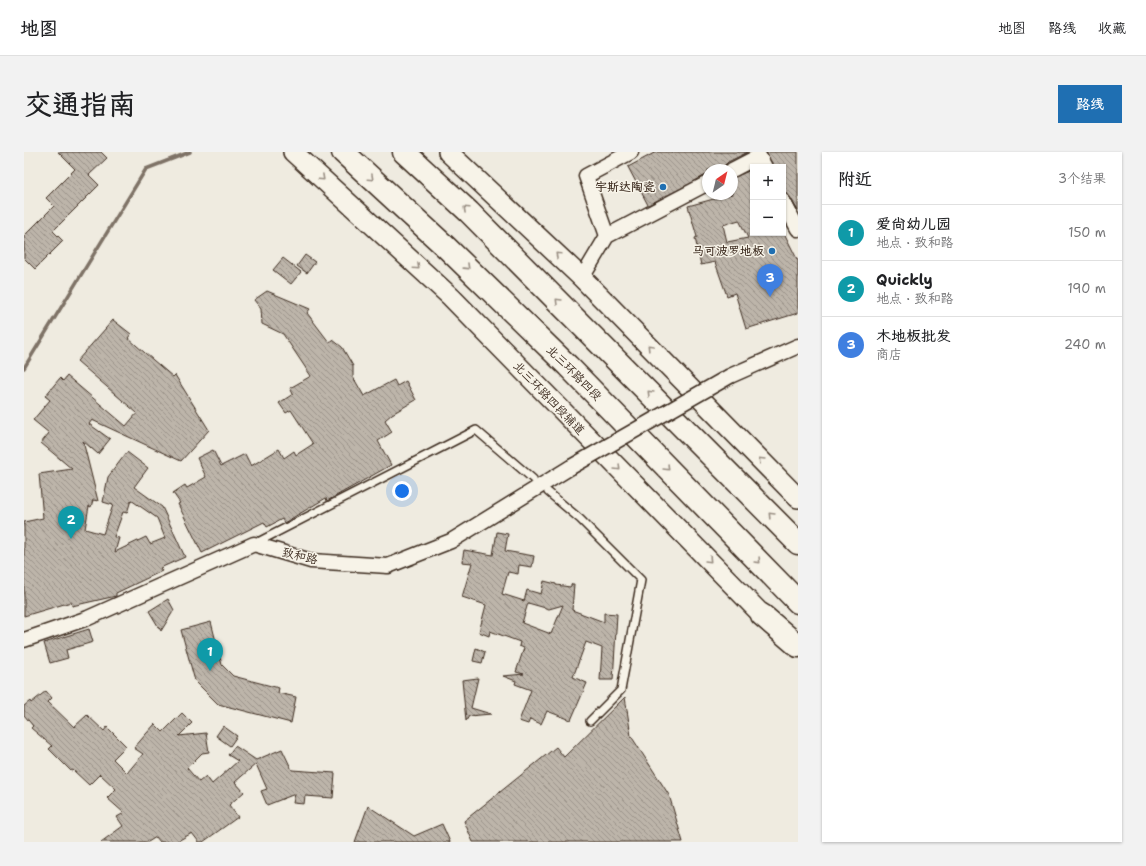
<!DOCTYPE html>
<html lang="zh">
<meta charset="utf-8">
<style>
body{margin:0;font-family:"Shantell Sans","LXGW WenKai TC",sans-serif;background:#f2f2f2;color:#202124}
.controls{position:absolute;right:12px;top:12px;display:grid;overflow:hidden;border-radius:0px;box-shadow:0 1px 3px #0004}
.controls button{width:36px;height:36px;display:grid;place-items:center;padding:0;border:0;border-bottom:1px solid #e0e0e0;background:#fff;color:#202124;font:20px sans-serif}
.compass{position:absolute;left:678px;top:12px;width:36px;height:36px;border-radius:50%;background:#fff;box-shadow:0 1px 3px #0004;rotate:35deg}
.you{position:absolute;left:378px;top:339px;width:14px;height:14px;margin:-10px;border:3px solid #fff;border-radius:50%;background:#1a73e8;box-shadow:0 0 0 6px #1a73e833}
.badge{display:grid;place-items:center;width:26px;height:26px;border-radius:50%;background:#1f6fb2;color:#fff;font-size:13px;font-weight:700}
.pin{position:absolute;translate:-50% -33px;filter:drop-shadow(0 1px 2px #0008)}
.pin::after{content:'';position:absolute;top:21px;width:14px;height:12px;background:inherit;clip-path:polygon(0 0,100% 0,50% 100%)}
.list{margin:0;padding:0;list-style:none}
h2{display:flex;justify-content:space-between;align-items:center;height:52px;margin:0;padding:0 16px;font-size:17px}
h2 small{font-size:13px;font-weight:400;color:#757577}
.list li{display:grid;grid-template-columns:26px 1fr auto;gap:12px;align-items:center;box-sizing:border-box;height:56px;padding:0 16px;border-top:1px solid #e0e0e0}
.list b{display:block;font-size:15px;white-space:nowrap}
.list p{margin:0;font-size:13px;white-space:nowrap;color:#757577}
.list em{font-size:13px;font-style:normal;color:#757577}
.map{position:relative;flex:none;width:774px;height:690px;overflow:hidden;border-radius:0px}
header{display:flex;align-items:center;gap:24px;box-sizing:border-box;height:56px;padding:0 20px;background:#fff;border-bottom:1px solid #e0e0e0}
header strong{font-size:19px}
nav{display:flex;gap:22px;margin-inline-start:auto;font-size:14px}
.intro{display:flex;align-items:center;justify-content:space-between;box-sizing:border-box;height:96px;padding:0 24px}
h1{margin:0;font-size:28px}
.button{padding:10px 18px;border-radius:0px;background:#1f6fb2;color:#fff;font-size:14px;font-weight:700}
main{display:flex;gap:24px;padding:0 24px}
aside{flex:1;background:#fff;border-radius:0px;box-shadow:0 1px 3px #0004}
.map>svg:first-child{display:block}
</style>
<header>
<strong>地图</strong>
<nav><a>地图</a><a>路线</a><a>收藏</a></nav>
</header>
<div class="intro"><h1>交通指南</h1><a class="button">路线</a></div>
<main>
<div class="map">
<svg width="774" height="690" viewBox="0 0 774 690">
<defs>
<pattern id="building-back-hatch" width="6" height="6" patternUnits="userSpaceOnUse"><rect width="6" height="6" fill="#bdb5aa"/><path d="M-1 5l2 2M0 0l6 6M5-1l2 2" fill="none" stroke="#9b938a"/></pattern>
</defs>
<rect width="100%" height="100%" fill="#efebe0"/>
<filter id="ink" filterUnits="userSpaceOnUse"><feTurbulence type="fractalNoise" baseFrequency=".025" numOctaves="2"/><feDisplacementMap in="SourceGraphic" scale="8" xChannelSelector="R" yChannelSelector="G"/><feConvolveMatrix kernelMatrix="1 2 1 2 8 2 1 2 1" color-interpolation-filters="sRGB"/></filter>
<g filter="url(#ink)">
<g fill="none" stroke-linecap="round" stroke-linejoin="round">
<!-- stream -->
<path stroke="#7e7266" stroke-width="3.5" d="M 0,216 L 122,17 L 166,0"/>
</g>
<!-- building -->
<path fill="url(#building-back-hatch)" stroke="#3b2a1e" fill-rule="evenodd" d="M 34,0 L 77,0 L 83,6 L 65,23 L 75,33 L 29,79 L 39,89 L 11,117 L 0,106 L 0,84 L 30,54 L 22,46 L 51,17 Z
M 632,0 L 724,0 L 704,10 L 696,18 L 684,18 L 684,23 L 624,53 L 604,15 Z
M 742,0 L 774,0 L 774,59 L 766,45 L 759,39 L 759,15 L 749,15 Z
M 727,18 L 729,21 L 729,81 L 760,81 L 774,109 L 774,161 L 722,177 L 711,141 L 703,144 L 691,110 L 677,113 L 671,86 L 673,85 L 664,54 L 708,42 L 708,26 ZM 715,68 L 724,86 L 703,90 L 699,73 Z
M 281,103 L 291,110 L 283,121 L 273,114 Z
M 259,106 L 277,120 L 267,132 L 249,118 Z
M 243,139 L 286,157 L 283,161 L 305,190 L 309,188 L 318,195 L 329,214 L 329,225 L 340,244 L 370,228 L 373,234 L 382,229 L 392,248 L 368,262 L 361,268 L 368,280 L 354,289 L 367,313 L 303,349 L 302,346 L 260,371 L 258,367 L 243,375 L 240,370 L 178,401 L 154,352 L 156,351 L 149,341 L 161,333 L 163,336 L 182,325 L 173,306 L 189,298 L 197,314 L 221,302 L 227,314 L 255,297 L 260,306 L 270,299 L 272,303 L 289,292 L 267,258 L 262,261 L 255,251 L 269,242 L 266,236 L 287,224 L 259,182 L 238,172 L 237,157 L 230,148 Z
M 89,168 L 107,182 L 104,186 L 129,208 L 149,225 L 151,223 L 185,278 L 157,309 L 68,268 L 65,272 L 86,287 L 74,302 L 59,289 L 74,349 L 69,348 L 67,355 L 65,354 L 61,377 L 79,382 L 89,353 L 79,350 L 84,325 L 103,300 L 124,316 L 110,335 L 138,355 L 161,405 L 136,416 L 138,419 L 92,441 L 92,444 L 48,454 L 47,450 L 0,464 L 0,370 L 19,366 L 15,322 L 48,317 L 17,291 L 25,281 L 9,268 L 26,248 L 21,244 L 36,226 L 39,229 L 43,224 L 102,274 L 113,261 L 53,209 ZM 107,348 L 133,366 L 141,386 L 126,392 L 122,385 L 91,400 L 95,386 L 90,385 L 99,360 L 103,361 Z
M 473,380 L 484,382 L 481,399 L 510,404 L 508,415 L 495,413 L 494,422 L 484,420 L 478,442 L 500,449 L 503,438 L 517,442 L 520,429 L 532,432 L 532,433 L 546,435 L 548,432 L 550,432 L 548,458 L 580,470 L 580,461 L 593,462 L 589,528 L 576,528 L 578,496 L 562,490 L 549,525 L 563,531 L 547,568 L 523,559 L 517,572 L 506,567 L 504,572 L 495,569 L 507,538 L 491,532 L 492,529 L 479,524 L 500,522 L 492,520 L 500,496 L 495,494 L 496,490 L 466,479 L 465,484 L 455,480 L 462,453 L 438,445 L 448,411 L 438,410 L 440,398 L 469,403 ZM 504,451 L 525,457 L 539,453 L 527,482 L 498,471 Z
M 144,447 L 150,458 L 137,479 L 125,459 Z
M 187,470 L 198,513 L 209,524 L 255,536 L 254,541 L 272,545 L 267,571 L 194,552 L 171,529 L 157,478 Z
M 65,477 L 69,490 L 42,498 L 44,506 L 26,511 L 20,491 Z
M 452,496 L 461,500 L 458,511 L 449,509 Z
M 454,526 L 447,556 L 467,562 L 445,564 L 442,569 L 438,528 Z
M 22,539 L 28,546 L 24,550 L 50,575 L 63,563 L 80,579 L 83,575 L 102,594 L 89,607 L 103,621 L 119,602 L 110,596 L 122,582 L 131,572 L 139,580 L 158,561 L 168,571 L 155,584 L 182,581 L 185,600 L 178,601 L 163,616 L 175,630 L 182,624 L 188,632 L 214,609 L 204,603 L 211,594 L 232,608 L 258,597 L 268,618 L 311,621 L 309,646 L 281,644 L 280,652 L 269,651 L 271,642 L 243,653 L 237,639 L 243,637 L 232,612 L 211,630 L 220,640 L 205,653 L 214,665 L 179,690 L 175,690 L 168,681 L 152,690 L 136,690 L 132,685 L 124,690 L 77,690 L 99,674 L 93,665 L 100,661 L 83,646 L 92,637 L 76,622 L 65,633 L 49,618 L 47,619 L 25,597 L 28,594 L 7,576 L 9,574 L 0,563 L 0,554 L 6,549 L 7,551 Z
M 601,545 L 607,584 L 645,643 L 659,690 L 449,690 L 440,669 L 532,595 L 540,605 Z
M 199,574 L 213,584 L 206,594 L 192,584 Z
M 344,654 L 390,684 L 418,672 L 426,690 L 331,690 Z"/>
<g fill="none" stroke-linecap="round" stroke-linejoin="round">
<!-- service casing -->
<g stroke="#3b2a1e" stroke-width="10">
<path id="service" d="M 524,340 L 556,367 L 617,428 L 597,538 L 566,569
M 232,391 L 452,278 L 509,327"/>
</g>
<!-- minor casing -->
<g stroke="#3b2a1e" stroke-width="17">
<path id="minor" d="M 708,18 L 735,4 L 741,15
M 759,49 L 774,77
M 583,84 L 684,31
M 558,126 L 583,84 L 562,24 L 607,0
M 706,224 L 774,194
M 0,488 L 64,466 L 230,392 L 287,409 L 364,414 L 427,389 L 547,315"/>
</g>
<!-- secondary casing -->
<g stroke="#3b2a1e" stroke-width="22">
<path id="secondary" d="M 269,0 L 427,145 L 749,474
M 424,0 L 558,126 L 774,346"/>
</g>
<!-- trunk casing -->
<g stroke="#3b2a1e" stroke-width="25">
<path id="trunk" d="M 319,0 L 422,95 L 544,214 L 774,450
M 380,0 L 445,60 L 774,391
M 738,463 L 774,494"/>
</g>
<!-- service -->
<use href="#service" stroke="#f7f3e8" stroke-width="7"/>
<!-- minor -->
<use href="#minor" stroke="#f7f3e8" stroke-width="14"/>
<!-- secondary -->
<use href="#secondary" stroke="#f7f3e8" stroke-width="19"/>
<!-- trunk -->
<use href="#trunk" stroke="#f7f3e8" stroke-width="22"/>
<!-- minor-bridge casing -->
<g stroke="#3b2a1e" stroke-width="17" stroke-linecap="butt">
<path id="minor-bridge" d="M 547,315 L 706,224"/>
</g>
<!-- minor-bridge -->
<use href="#minor-bridge" stroke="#f7f3e8" stroke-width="14"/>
</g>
<!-- one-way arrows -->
<defs><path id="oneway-chevron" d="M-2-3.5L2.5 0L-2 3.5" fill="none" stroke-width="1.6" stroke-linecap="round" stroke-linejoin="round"/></defs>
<g stroke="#998e83">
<use href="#oneway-chevron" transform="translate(298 26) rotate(43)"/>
<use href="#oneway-chevron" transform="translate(347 26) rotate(43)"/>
<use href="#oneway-chevron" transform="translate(442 57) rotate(-137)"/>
<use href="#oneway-chevron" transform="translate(534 103) rotate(-137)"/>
<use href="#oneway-chevron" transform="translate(393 115) rotate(43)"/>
<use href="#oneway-chevron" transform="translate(443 115) rotate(44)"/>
<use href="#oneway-chevron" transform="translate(534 149) rotate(-135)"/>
<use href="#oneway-chevron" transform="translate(626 195) rotate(-134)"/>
<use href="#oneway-chevron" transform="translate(626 241) rotate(-135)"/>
<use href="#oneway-chevron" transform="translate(737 308) rotate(-134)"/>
<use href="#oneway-chevron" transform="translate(594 316) rotate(46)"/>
<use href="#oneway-chevron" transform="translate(643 316) rotate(46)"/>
<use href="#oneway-chevron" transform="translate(747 363) rotate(-134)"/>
<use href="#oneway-chevron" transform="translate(685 408) rotate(46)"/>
<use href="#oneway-chevron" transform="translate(734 409) rotate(46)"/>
</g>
</g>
<!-- markers -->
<g fill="#1f6fb2" stroke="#f7f3e8" stroke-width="1.5">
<circle cx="639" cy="35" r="4"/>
<circle cx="748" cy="99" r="4"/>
</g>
<g text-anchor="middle" stroke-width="3" stroke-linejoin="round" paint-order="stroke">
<!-- poi labels -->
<g font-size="12" font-weight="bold" fill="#3b2a1e" stroke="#f7f3e8" text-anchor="end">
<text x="631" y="39">宇斯达陶瓷</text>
<text x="740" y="103">马可波罗地板</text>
</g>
<!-- street labels -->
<g font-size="12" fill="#3b2a1e" stroke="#f7f3e8">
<text transform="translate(550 221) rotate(45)" y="4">北三环路四段</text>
<text transform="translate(525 246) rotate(46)" y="4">北三环路四段辅道</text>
<text transform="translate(276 404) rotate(13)" y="4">致和路</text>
</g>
</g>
</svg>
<div class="controls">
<button>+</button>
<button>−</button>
</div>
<svg class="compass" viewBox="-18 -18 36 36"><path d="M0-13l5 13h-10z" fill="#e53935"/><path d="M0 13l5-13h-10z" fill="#757577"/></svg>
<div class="you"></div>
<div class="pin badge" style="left:186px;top:519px;background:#0f9aa8">1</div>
<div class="pin badge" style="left:47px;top:387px;background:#0f9aa8">2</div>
<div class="pin badge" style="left:746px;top:145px;background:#3f7fe0">3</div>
</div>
<aside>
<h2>附近<small>3个结果</small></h2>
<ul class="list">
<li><span class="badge" style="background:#0f9aa8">1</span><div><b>爱尚幼儿园</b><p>地点 · 致和路</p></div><em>150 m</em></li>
<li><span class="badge" style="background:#0f9aa8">2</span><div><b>Quickly</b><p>地点 · 致和路</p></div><em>190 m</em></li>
<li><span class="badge" style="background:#3f7fe0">3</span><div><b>木地板批发</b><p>商店</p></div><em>240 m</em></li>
</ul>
</aside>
</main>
